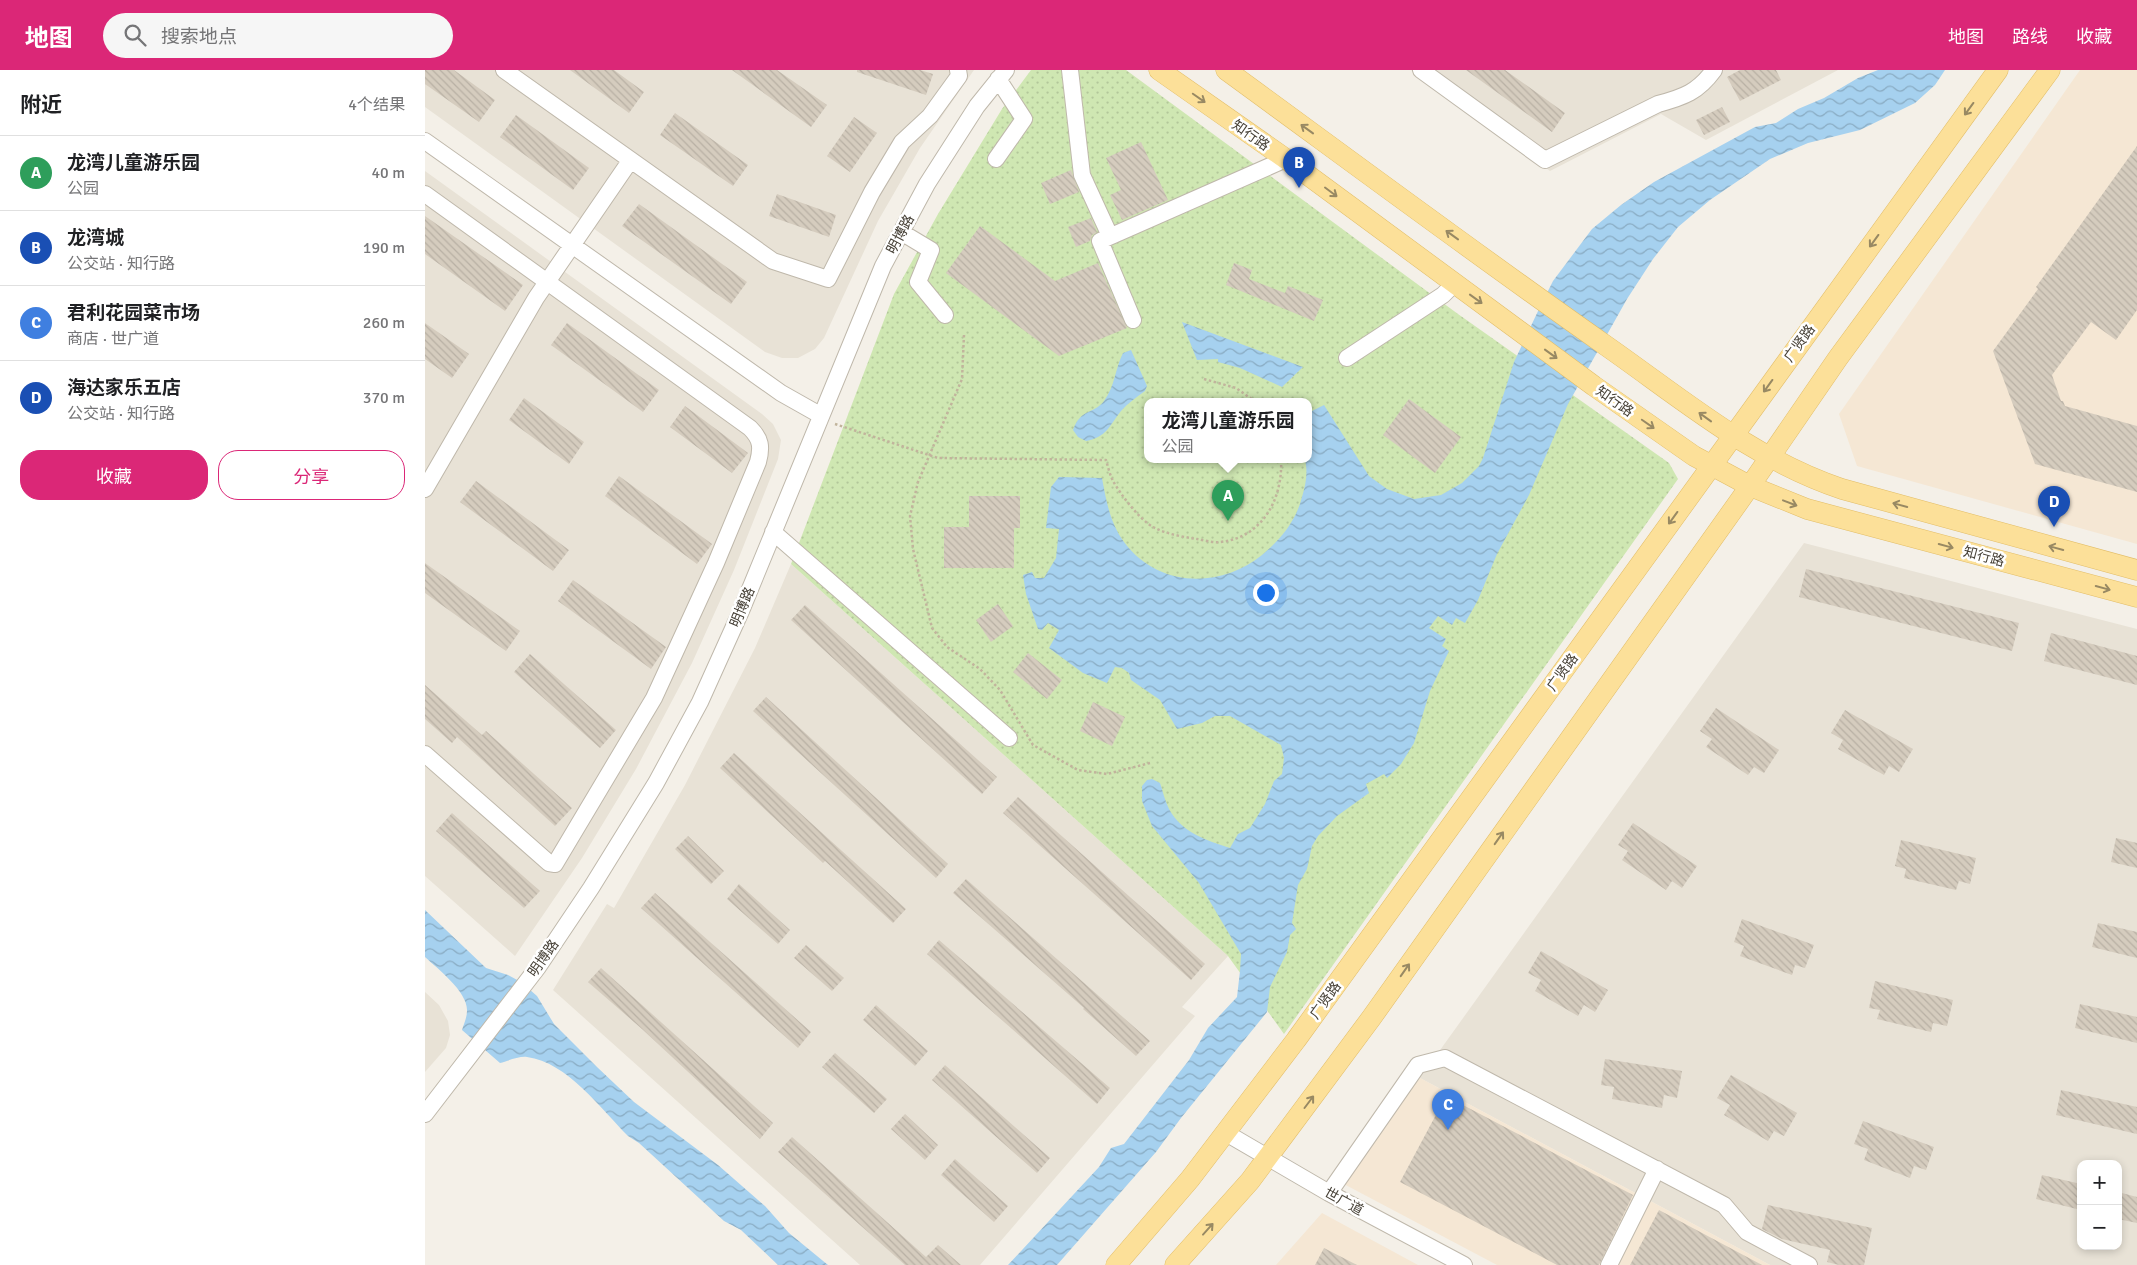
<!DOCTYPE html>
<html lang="zh">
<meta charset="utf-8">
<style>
body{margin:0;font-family:Signika,"Noto Sans SC",sans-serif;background:#f6f6f6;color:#202124}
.controls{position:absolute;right:15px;bottom:15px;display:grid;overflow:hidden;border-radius:10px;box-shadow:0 2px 8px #0003}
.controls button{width:45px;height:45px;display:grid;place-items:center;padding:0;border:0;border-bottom:1px solid #e0e0e0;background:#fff;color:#202124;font:25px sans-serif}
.you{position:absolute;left:840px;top:522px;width:18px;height:18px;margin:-12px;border:4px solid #fff;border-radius:50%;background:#1a73e8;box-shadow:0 0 0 8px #1a73e833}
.badge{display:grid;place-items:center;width:32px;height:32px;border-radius:50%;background:#db2777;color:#fff;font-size:16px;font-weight:700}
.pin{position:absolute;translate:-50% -41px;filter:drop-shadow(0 1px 2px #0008)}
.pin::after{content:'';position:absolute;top:26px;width:18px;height:15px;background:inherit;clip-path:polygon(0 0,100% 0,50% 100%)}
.popup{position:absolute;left:719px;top:328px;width:168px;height:65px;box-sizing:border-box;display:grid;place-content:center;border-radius:10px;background:#fff;filter:drop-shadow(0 1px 4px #0005);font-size:16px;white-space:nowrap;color:#757577}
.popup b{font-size:19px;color:#202124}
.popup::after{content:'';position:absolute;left:50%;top:100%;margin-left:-10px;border:10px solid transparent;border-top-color:#fff}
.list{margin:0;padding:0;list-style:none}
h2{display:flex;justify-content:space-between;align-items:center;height:65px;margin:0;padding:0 20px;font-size:21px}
h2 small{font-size:16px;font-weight:400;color:#757577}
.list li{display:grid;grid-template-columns:32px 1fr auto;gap:15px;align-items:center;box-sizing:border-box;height:75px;padding:0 20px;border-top:1px solid #e0e0e0}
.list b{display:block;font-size:19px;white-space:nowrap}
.list p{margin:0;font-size:16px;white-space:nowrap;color:#757577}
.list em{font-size:16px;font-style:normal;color:#757577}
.actions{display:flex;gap:10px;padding:15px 20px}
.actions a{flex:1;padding:11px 0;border:1px solid #db2777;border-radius:20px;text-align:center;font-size:18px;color:#db2777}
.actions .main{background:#db2777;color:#fff}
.icon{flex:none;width:28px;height:28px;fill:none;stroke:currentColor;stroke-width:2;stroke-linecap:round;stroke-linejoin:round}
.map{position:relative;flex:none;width:1712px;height:1195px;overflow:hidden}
header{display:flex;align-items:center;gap:30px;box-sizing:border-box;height:70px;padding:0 25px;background:#db2777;color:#fff}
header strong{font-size:24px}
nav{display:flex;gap:28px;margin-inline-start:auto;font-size:18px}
.search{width:350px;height:45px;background:#f6f6f6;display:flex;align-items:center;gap:12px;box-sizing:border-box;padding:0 18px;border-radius:28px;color:#757577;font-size:19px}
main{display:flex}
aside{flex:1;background:#fff}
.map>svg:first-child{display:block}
</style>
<header>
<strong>地图</strong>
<div class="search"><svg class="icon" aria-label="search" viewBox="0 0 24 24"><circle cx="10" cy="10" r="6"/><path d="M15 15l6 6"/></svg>搜索地点</div>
<nav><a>地图</a><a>路线</a><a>收藏</a></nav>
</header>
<main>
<aside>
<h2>附近<small>4个结果</small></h2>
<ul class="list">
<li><span class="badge" style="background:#2e9e5b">A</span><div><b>龙湾儿童游乐园</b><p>公园</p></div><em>40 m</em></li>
<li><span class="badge" style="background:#1a4fb4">B</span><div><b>龙湾城</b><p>公交站 · 知行路</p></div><em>190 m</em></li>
<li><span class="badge" style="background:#3f7fe0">C</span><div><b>君利花园菜市场</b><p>商店 · 世广道</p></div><em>260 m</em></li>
<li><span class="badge" style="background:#1a4fb4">D</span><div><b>海达家乐五店</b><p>公交站 · 知行路</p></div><em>370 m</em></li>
</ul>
<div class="actions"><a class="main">收藏</a><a>分享</a></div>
</aside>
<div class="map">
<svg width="1712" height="1195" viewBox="0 0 1712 1195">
<defs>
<pattern id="park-dots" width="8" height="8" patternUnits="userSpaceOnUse" patternTransform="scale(1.25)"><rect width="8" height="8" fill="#cfe7b2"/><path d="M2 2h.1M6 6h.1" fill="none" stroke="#b3c79a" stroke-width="1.8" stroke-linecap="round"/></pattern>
<pattern id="water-waves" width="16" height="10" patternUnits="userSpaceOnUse" patternTransform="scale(1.25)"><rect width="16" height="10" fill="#a6d1ef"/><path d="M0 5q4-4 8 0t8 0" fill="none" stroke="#89abc2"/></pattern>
<pattern id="building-back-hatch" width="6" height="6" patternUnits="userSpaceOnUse" patternTransform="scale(1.25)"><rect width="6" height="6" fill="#d5ccbe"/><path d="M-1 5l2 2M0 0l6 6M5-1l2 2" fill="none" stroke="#b8b0a4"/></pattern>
</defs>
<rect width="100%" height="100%" fill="#f4f0e8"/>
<!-- residential -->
<path fill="#e8e2d6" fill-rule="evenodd" d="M 0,0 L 549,0 L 495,78 L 453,151 L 399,268 L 390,279 L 373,288 L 357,288 L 340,282 L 0,37 Z
M 986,0 L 1413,0 L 1281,70 L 1236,44 L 1125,101 Z
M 0,101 L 337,344 L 348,354 L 356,370 L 353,389 L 309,500 L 267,593 L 211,699 L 157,788 L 90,886 L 0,806 Z
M 1379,473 L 1712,559 L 1712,1195 L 1345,1195 L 995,1008 ZM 1656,1094 L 1693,1094 L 1693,1176 L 1656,1176 Z
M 366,494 L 803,886 L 757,937 L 770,946 L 555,1195 L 435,1195 L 128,920 L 182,834 L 189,838 L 260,715 L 330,578 Z
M 0,922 L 14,935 L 23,951 L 25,965 L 21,978 L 0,1002 Z"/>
<!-- commercial -->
<path fill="#f5e7d4" d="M 1655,0 L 1712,0 L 1712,474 L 1432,396 L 1414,344 Z
M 995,1008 L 1345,1195 L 1072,1195 L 915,1112 Z
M 897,1143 L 993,1195 L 851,1195 Z"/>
<!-- park -->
<path fill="url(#park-dots)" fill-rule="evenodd" d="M 606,0 L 701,0 L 1033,244 L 1244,393 L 1253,409 L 859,964 L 803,886 L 366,494 L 469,224 L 513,144 L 577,39 ZM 723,332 L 883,332 L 883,390 L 723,390 Z"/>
<!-- water -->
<path fill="url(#water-waves)" d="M 1453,0 L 1520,0 L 1510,15 L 1490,33 L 1435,60 L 1383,73 L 1345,89 L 1285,130 L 1253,157 L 1228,189 L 1202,229 L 1143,334 L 1104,425 L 1072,484 L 1053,530 L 1040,553 L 1031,548 L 1027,555 L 1013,546 L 1004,558 L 1021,569 L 1017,576 L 1024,581 L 1005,621 L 989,673 L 976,694 L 962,708 L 959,704 L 941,714 L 944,723 L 912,746 L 893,766 L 887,776 L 882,799 L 873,815 L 867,853 L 871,859 L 865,865 L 862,882 L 845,917 L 842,942 L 756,1048 L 731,1082 L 632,1195 L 583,1195 L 674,1097 L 686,1078 L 699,1074 L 764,990 L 783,958 L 812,927 L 815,901 L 816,884 L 774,813 L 727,756 L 717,731 L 717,716 L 722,710 L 727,709 L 735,713 C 738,722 740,731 744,739 C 757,763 781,770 805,778 L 813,764 L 825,758 L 840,734 L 849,711 L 857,704 L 859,688 L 856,675 L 805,646 L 790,646 L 777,653 L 752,659 L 735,630 L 706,610 L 704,603 L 697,598 L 690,597 L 682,613 L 658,603 L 624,578 L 634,560 L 623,553 L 617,560 L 613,559 L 601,524 L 598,505 L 607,502 L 610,508 L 619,508 L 631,488 L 634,459 L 621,458 L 626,417 L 634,407 L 677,408 C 681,430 685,453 699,472 C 733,518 795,519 837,485 C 856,469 871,451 877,427 C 881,414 883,402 880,390 L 883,390 L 883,343 L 899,335 L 944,406 L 962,419 L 989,429 L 1016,425 L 1037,413 L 1054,396 L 1058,388 L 1089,292 L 1114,239 L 1128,211 L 1167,159 L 1196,135 L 1229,112 L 1330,57 L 1351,53 L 1373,39 L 1399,28 L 1433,8 Z
M 757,252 L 878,297 L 857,317 L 815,298 L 793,292 L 793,289 L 772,290 Z
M 706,280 L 722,316 L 720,321 C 712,327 703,333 696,341 C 684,356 682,367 661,371 L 653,367 L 648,360 C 656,338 668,345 679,331 C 690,316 690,299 698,283 Z
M 0,840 L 61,898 L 83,905 L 96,912 L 112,926 L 129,954 L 172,997 L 209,1032 L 293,1095 L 340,1136 L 364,1163 L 403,1195 L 353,1195 L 316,1160 L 299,1151 L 214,1073 L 203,1066 C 176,1039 142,992 102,987 C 94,986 83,991 75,993 L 37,960 C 39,954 42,947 42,941 C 43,922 13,899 0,887 Z"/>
<!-- building -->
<path fill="url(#building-back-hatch)" d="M 0,0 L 29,0 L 70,30 L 54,52 L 0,14 Z
M 145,0 L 189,0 L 219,22 L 204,43 Z
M 307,0 L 352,0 L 402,35 L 386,57 Z
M 432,0 L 495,0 L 508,4 L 501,25 L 432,2 Z
M 1041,0 L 1080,0 L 1140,43 L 1127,62 Z
M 1315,0 L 1351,0 L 1356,10 L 1315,31 L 1302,7 Z
M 1297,37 L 1305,52 L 1279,65 L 1271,50 Z
M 250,43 L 323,95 L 308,116 L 235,65 Z
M 91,45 L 164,98 L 148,120 L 75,67 Z
M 429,47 L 452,63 L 425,102 L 402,86 Z
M 716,72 L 743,130 L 697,150 L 685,125 L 696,120 L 681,88 Z
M 1712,76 L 1712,240 L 1691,270 L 1666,252 L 1627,305 L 1636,331 L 1638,331 L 1640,336 L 1712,356 L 1712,422 L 1610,394 L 1568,281 L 1613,219 L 1611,217 Z
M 646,100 L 654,122 L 625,134 L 616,113 Z
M 352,124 L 411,145 L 404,167 L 344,146 Z
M 214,134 L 322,212 L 306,234 L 197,156 Z
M 0,146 L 98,215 L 80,241 L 0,184 Z
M 666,148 L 672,162 L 667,165 L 665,171 L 651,177 L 643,157 Z
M 555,156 L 630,211 L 673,193 L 702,258 L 634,286 L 521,203 Z
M 809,193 L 827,200 L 824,209 L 860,223 L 863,216 L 898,230 L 889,251 L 801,215 Z
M 0,253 L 44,284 L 27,308 L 0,289 Z
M 142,253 L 234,320 L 218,342 L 126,275 Z
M 99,328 L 159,372 L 144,394 L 84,350 Z
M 984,329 L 1036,367 L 1010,403 L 958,365 Z
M 260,336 L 323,383 L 307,403 L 245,357 Z
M 194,406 L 287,474 L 272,494 L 180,426 Z
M 51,411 L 144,480 L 128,501 L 35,432 Z
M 544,426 L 595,426 L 595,458 L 589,458 L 589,498 L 519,498 L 519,457 L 544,457 Z
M 0,493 L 95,561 L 81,581 L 0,523 Z
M 1381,499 L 1594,553 L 1587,581 L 1374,527 Z
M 148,510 L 241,577 L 226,599 L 133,531 Z
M 573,534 L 588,556 L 566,572 L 551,550 Z
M 380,535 L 572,707 L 557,724 L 366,550 Z
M 1626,563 L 1712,586 L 1712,615 L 1619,591 Z
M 603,583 L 637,610 L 622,629 L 588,602 Z
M 105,584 L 191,660 L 175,678 L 89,602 Z
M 0,615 L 57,665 L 61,661 L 147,738 L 130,756 L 32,667 L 27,673 L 0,649 Z
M 341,627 L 523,794 L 511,808 L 328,641 Z
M 668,632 L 700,647 L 687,676 L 655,661 Z
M 1291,638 L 1354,680 L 1339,703 L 1329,697 L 1323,705 L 1281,677 L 1287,669 L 1275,661 Z
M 1420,640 L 1488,679 L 1474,702 L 1464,696 L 1459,705 L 1413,679 L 1418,670 L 1406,663 Z
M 309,683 L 481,839 L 468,853 L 400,791 L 398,793 L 295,698 Z
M 593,727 L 780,894 L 766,910 L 578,743 Z
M 27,743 L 115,821 L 99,838 L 11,761 Z
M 1208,753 L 1272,796 L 1257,818 L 1247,811 L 1241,820 L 1197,790 L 1203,781 L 1193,775 Z
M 263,766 L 299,801 L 286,814 L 250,779 Z
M 1691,768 L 1712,773 L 1712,798 L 1686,792 Z
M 1476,770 L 1551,788 L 1545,814 L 1534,811 L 1531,820 L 1479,808 L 1481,799 L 1470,796 Z
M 541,809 L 725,971 L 711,986 L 658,939 L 659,938 L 528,823 Z
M 314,814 L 365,860 L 353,874 L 302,829 Z
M 230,823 L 386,962 L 373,978 L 216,838 Z
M 1317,849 L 1389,875 L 1380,898 L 1370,895 L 1367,905 L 1315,886 L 1319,876 L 1309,872 Z
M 1673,853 L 1712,862 L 1712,888 L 1667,877 Z
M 514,870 L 685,1018 L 672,1034 L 502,884 Z
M 381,875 L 419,908 L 407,921 L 369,888 Z
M 1116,881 L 1183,920 L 1170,942 L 1159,935 L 1153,946 L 1110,921 L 1116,910 L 1103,903 Z
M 176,898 L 348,1053 L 335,1069 L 217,959 L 163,912 Z
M 1450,911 L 1528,930 L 1522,956 L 1508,953 L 1506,962 L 1452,949 L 1455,940 L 1444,938 Z
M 1655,934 L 1712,947 L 1712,973 L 1650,958 Z
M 451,935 L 503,981 L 490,996 L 438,950 Z
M 410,983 L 462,1029 L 449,1043 L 397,997 Z
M 1180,989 L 1257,1001 L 1252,1028 L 1239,1025 L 1237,1038 L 1187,1029 L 1189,1017 L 1176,1015 Z
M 520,995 L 625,1088 L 612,1103 L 507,1010 Z
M 1306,1005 L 1372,1043 L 1359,1066 L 1349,1061 L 1343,1071 L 1299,1045 L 1305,1035 L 1292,1028 Z
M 1636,1020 L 1712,1037 L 1712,1064 L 1631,1045 Z
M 1021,1026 L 1208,1125 L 1174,1195 L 1132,1195 L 975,1112 Z
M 480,1044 L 513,1075 L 500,1090 L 466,1059 Z
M 1438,1051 L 1509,1077 L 1501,1100 L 1489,1096 L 1485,1108 L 1439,1090 L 1443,1079 L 1429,1074 Z
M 367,1067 L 501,1187 L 513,1175 L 536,1195 L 480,1195 L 353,1082 Z
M 530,1089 L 583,1136 L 569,1152 L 516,1105 Z
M 1617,1105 L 1656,1114 L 1656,1140 L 1611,1129 Z
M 1693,1122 L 1712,1127 L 1712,1153 L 1693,1149 Z
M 1343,1135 L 1447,1158 L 1439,1195 L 1414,1195 L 1402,1192 L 1405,1180 L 1357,1169 L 1337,1159 Z
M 1234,1140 L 1337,1195 L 1205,1195 Z
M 899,1178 L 932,1195 L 890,1195 Z"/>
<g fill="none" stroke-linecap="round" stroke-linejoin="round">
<!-- minor casing -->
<g stroke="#bfb8ab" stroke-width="18">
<path id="minor" d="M 79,0 L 348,191 L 403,209 L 447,122 L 477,72 L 505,46 L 534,6 L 533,0
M 645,0 L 657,105 L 685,166
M 996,0 L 1120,90 L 1233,34 C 1259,27 1273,22 1289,0
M 0,71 L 356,323 L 395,345
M 571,89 L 599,49 L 573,9
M 0,124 L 325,358 C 336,369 337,377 333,392 L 291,493 L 229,628 L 130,794 L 124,793 L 0,684
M 476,162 L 506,180 L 493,212 L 520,245
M 708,250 L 675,171 L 861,89
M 922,288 L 1018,225 L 1029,214
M 0,419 L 111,228 L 205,91
M 348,462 L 584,668
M 0,1044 L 113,897 L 166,818 L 231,713 L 275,632 L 316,541 L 458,196 L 502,114 L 552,36 L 581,0
M 801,1063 L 904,1123 L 1039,1195
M 904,1123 L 993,995 L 1020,988 L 1299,1135 L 1322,1162 L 1384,1195
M 1184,1195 L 1232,1099"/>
</g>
<!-- major casing -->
<g stroke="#e2bd68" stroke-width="21">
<path id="major" d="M 734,0 L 861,89 L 1169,316 L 1269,386 L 1325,416 L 1382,439 L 1712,527
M 801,0 C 927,92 1052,185 1180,275 C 1256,328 1327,389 1417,419 L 1712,500
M 691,1195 L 765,1109 L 871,970 L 1573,0
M 750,1195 L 825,1111 L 947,947 L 1325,416 L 1413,288 L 1625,0"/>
</g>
<!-- path -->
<path stroke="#c1b49c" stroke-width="2.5" stroke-dasharray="2.5 2.5" stroke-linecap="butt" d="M 539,265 L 537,309 L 493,412 L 485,446 L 488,479 L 507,558 L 522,577 L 555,599 L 575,620 L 608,675 L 653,700 L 682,704 L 725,693
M 779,309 L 811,318 L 831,332
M 410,354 L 513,388 L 681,390 C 683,397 685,405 688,411 C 696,425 715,450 728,457 C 741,464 758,467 772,469 C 779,470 788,473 795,472 C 837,468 858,429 856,390"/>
<!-- minor -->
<use href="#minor" stroke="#fff" stroke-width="16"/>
<!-- major -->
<use href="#major" stroke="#fce099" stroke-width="20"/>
</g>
<!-- one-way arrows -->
<defs><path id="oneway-shaft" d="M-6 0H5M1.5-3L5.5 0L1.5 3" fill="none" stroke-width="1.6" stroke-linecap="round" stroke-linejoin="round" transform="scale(1.25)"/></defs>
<g stroke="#988963">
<use href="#oneway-shaft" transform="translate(774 28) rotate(35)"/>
<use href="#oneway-shaft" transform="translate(1544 39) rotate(126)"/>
<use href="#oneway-shaft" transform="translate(882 59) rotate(-144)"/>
<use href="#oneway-shaft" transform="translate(906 122) rotate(37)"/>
<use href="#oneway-shaft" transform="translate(1027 165) rotate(-144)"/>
<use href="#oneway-shaft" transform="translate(1449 171) rotate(126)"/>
<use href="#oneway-shaft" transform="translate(1051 229) rotate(36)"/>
<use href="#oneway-shaft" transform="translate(1126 284) rotate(36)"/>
<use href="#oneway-shaft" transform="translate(1343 316) rotate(126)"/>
<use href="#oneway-shaft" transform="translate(1280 347) rotate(-144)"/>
<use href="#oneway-shaft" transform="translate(1223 354) rotate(35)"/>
<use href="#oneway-shaft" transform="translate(1365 433) rotate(21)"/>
<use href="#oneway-shaft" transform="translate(1475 435) rotate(-165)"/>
<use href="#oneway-shaft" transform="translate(1248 448) rotate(126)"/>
<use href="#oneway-shaft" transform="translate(1521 476) rotate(15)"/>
<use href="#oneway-shaft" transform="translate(1631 478) rotate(-165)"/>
<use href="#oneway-shaft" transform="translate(1678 518) rotate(15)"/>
<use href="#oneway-shaft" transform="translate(1074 768) rotate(-55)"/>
<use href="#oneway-shaft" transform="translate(980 900) rotate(-55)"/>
<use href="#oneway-shaft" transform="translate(884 1032) rotate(-53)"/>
<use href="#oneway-shaft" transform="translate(783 1159) rotate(-48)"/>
</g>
<g text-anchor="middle" stroke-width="5" stroke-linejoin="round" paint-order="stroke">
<!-- street labels -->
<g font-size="14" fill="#474137" stroke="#fff">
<text transform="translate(826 65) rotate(35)" y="5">知行路</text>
<text transform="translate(475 164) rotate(-62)" y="5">明博路</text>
<text transform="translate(1374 273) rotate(-54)" y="5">广贤路</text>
<text transform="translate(1190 331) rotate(35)" y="5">知行路</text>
<text transform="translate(1559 486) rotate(15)" y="5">知行路</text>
<text transform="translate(317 537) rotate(-67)" y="5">明博路</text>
<text transform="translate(1137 602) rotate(-54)" y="5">广贤路</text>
<text transform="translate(118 888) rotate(-55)" y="5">明博路</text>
<text transform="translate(900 930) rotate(-54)" y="5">广贤路</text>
<text transform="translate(919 1131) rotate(29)" y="5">世广道</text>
</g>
</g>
</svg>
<div class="controls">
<button>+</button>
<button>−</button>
</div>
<div class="you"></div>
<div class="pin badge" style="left:803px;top:451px;background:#2e9e5b">A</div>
<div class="popup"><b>龙湾儿童游乐园</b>公园</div>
<div class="pin badge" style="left:874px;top:118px;background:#1a4fb4">B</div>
<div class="pin badge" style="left:1023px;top:1060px;background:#3f7fe0">C</div>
<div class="pin badge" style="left:1629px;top:457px;background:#1a4fb4">D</div>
</div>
</main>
